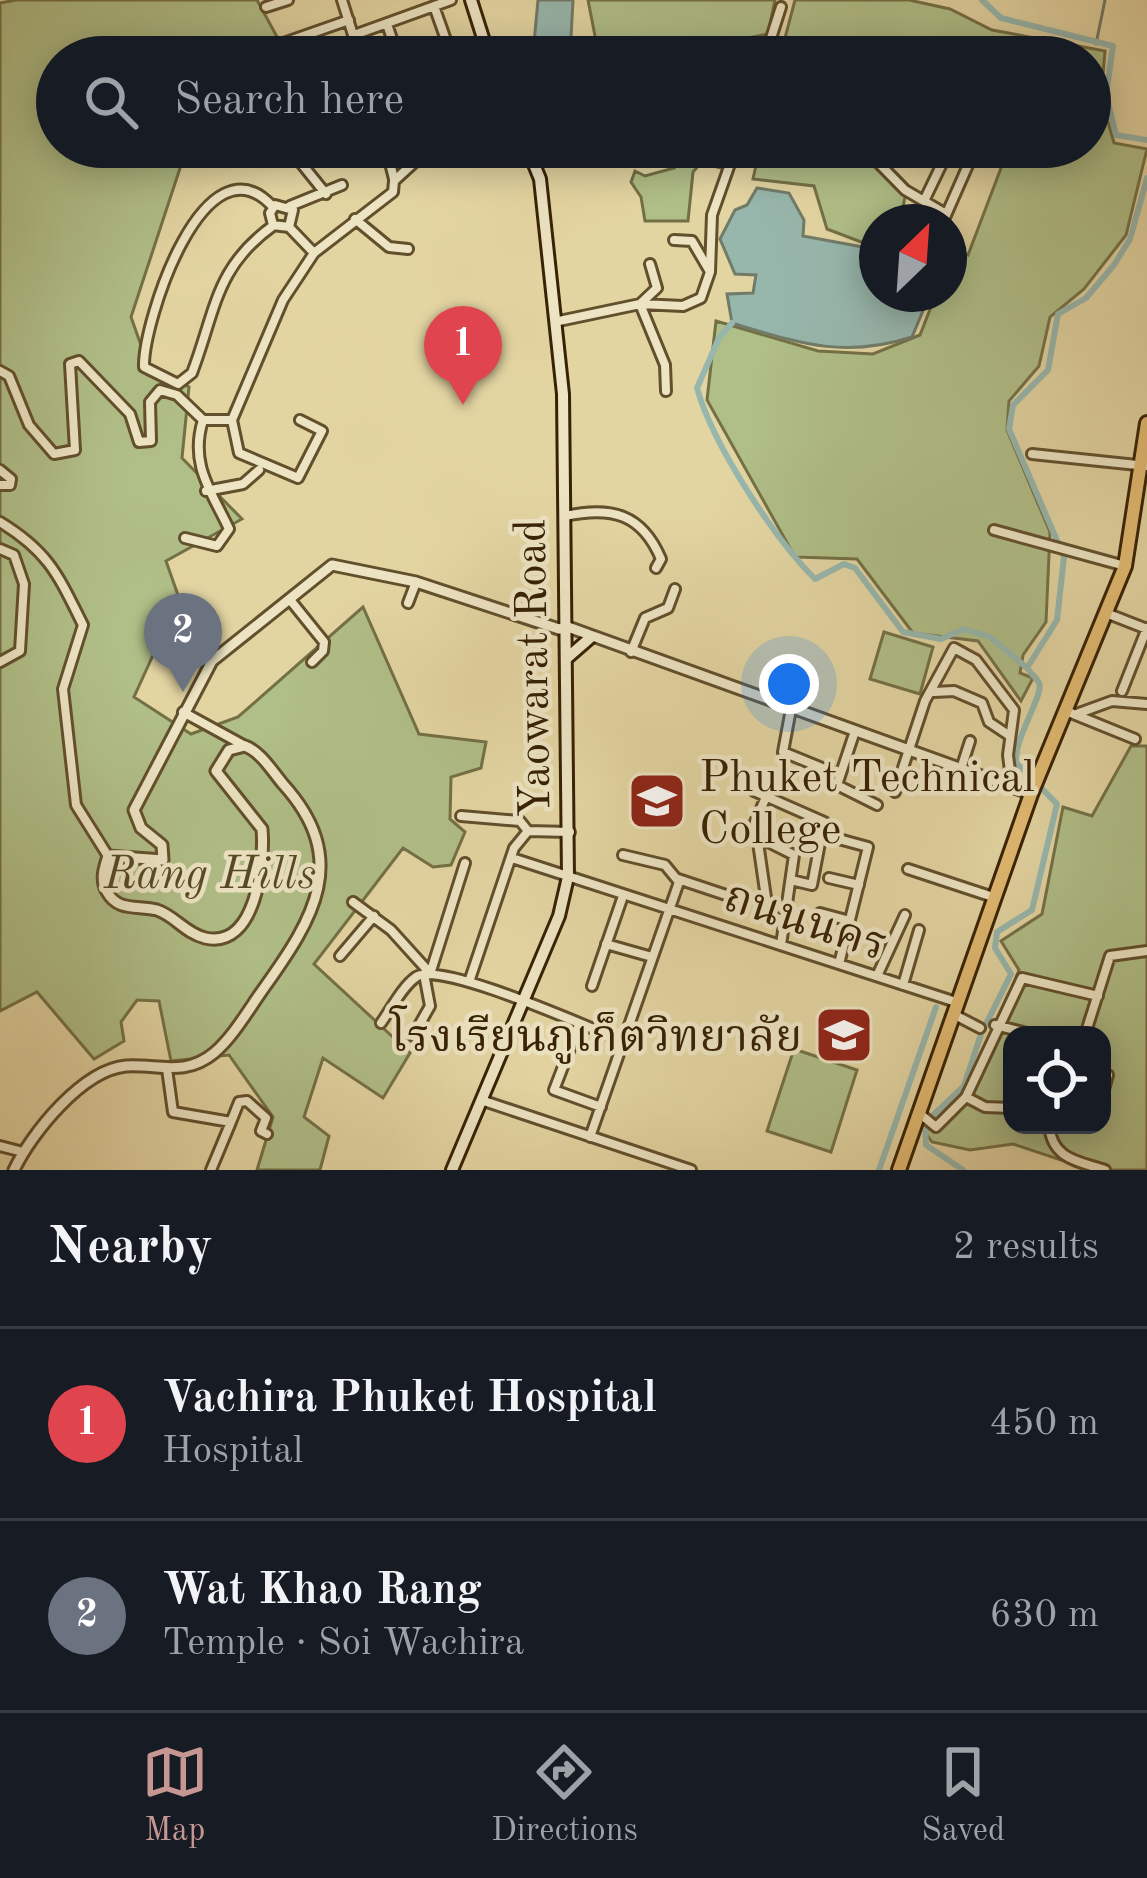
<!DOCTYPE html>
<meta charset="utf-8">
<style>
body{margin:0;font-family:"Old Standard TT","Noto Serif Thai",serif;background:#20242c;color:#f1f3f6}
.controls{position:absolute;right:36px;bottom:36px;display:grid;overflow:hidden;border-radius:24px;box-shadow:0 6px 30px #0003}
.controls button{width:108px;height:108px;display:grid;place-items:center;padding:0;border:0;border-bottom:3px solid #363941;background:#171b24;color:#f1f3f6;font:60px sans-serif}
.compass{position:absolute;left:859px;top:204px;width:108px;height:108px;border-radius:50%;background:#171b24;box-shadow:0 6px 30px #0003;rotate:25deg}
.you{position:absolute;left:789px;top:684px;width:42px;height:42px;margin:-30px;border:9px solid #fff;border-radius:50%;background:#1a73e8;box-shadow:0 0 0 18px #1a73e833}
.badge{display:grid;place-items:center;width:78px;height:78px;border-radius:50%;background:#c59692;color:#fff;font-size:39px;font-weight:700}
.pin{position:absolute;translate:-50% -99px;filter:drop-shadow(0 3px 6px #0008)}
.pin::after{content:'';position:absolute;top:63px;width:42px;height:36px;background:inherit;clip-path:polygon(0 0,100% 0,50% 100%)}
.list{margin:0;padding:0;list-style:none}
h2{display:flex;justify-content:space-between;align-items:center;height:156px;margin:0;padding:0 48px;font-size:51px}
h2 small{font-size:39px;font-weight:400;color:#9ea1a6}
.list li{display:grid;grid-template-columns:78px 1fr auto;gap:36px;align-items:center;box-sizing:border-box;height:192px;padding:0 48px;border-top:3px solid #363941}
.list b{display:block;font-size:45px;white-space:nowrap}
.list p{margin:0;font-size:39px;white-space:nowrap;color:#9ea1a6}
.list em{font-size:39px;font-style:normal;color:#9ea1a6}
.icon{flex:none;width:66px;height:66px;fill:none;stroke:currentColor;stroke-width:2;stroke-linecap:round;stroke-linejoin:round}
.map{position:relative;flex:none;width:1147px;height:1170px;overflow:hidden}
.search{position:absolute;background:#171b24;box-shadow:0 6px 30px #0003;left:36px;right:36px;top:36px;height:132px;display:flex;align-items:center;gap:30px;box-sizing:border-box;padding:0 42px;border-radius:66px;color:#9ea1a6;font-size:45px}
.sheet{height:540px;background:#171b24}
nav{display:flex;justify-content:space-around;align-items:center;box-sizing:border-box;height:168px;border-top:3px solid #363941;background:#171b24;font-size:33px;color:#9ea1a6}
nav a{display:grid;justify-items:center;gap:6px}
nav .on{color:#c59692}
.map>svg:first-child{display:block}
</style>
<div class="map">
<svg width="1147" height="1170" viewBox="0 0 1147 1170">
<rect width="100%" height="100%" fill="#e3d5a2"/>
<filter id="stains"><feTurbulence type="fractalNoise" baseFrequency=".00167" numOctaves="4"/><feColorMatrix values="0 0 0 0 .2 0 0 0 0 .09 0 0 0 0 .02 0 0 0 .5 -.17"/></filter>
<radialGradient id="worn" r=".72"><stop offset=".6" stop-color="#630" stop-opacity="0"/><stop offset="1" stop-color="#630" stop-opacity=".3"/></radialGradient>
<!-- green -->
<path fill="#b0be87" stroke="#747046" stroke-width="3" fill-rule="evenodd" d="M 16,0 L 257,0 L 288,57 L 57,57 L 57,147 L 187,147 L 131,317 L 149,368 L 189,387 L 182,458 L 242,519 L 166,561 L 179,598 L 134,697 L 191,734 L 238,717 L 363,607 L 419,734 L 486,742 L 481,768 L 451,777 L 450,819 L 465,832 L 451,865 L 433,867 L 403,848 L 314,964 L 410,1053 L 383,1098 L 323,1058 L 304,1117 L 329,1136 L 320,1170 L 257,1170 L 273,1117 L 229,1055 L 171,1061 L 159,1001 L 137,1000 L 121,1022 L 124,1041 L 94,1059 L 37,992 L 0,1011 L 0,3 Z
M 588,0 L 775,0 L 768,34 L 708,46 L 687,38 L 680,57 L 614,57 L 596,41 Z
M 795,0 L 909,0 L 950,9 L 992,30 L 1105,51 L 1101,97 L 1114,143 L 1147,149 L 1126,235 L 1084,289 L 1050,317 L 1039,366 L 1009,401 L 1007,430 L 1050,532 L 1046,622 L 1023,655 L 1020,673 L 1033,678 L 1021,701 L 978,641 L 913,633 L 857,559 L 795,557 L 707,400 L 716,321 L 818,351 L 873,354 L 920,335 L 936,294 L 949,294 L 949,248 L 968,255 L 1009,147 L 1090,147 L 1090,57 L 780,57 Z
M 666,147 L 726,152 L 721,168 L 701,163 L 693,172 L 688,221 L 645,221 L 641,197 L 631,182 L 635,171 L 645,176 L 674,168 Z
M 760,147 L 856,147 L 905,197 L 900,222 L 877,222 L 877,248 L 827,229 L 814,186 L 753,179 Z
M 884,632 L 933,647 L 920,694 L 870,679 Z
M 1131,746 L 1147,746 L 1147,1170 L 1091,1170 L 1013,1144 L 970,1150 L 932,1142 L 925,1132 L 979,1073 L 1019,970 L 1001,941 L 1042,914 L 1063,807 L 1092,816 ZM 1012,1035 L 1102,1035 L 1102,1125 L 1012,1125 Z
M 794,1049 L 857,1070 L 831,1152 L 767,1131 Z"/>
<!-- water -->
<path fill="#97b7ad" stroke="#717b69" stroke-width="3" d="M 538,0 L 573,0 L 571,37 L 542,56 L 534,43 Z
M 757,188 L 789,193 L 804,220 L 803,236 L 868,248 L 877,256 L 877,294 L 930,294 L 912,337 C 843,359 799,343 732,323 L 727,294 L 753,293 L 756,275 L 735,274 L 720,239 L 735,210 L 747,205 Z"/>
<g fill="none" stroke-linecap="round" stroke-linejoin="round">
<!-- stream -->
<path stroke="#717b69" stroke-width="3" d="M 1096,44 L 1105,0"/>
<!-- canal -->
<path stroke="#97b7ad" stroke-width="6" d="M 982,0 L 1001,18 L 1113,46 L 1106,95 L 1116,135 L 1147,140
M 732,323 L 719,338 L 697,388 C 713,445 774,538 815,579 L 844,564 L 855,568 L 903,632 L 941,639 L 964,629 L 990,637 L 1027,668
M 879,1170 L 936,1007
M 963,1170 L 926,1145 L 925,1123 L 964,1086 L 981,1034 L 1011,974 L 995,948 L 997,932 L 1032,910 L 1057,804 L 1016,762 C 1014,738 1045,693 1039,683 C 1036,677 1030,673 1027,668 L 1057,620 L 1064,557 L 1009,429 L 1013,405 L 1048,370 L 1058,314 L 1086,298 L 1114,265 L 1130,239 L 1147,178"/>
<!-- minor casing -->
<g stroke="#624f2c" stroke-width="14">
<path id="minor" d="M 342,0 L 360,57
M 434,6 L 452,57
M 266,7 L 288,0
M 387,24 L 398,57
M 354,35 L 451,0
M 286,42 L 349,20
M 765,57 L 781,7
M 386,147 L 394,179
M 863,147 L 905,190 L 946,214
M 301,163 L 326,194
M 924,201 L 950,147
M 290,206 L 342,185
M 273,207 C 205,132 143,321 144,367 L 178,384 L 192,373 C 216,310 215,267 274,225
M 355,219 L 389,247 L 408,249
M 943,222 L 976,147
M 289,227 L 293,210 L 275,205 L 270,213 L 273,225 L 289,227 L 314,253
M 674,240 L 692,241 L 709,270
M 650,264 L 657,288 L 640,304 L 665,365 L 666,391
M 559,321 L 640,304 L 683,306 L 701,298 L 710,272 L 712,215 L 736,147
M 0,371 L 9,376 L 29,425 L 54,454 L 75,450 L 70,364 L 79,361 L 130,414 L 139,442 L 151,441 L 150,402 L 160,390 L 177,395 L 203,420 L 232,420 L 283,300 L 314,253 L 393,192 L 394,181 L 431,147
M 232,420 L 239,453 L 298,478 L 322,431 L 300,420
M 1032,454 L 1147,466
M 0,470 L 11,479 L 10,485 L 0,485
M 206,491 L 243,484 L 259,470
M 565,516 C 612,506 642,514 661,559 L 656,568
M 0,522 C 49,552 58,575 83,625 L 63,689 L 76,805 L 108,856
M 994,530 L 1125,566
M 185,538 L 217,546 L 229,529 C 212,492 189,465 203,420
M 0,549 L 14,555 L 24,584 L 20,651 L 0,662
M 291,601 L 324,642 L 323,651 L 312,662
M 408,603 L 416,582
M 1106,613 L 1147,629
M 631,652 L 645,618 L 668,608 L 675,589
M 1122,691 L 1147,628
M 934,692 L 954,691 L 982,703 L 989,722 L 1010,736
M 791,709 L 783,752 L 832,772
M 1066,711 L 1135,739
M 183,712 L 245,746
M 1079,713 L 1112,701 L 1147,704
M 855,731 L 837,785 L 877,805
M 961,769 L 970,741
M 754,791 L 824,822 L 812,885 L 791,880
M 895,792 L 925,701 L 954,648 L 976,660 L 1014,710 L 1008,755 L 1012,787
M 766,797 L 755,822 L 769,918 L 789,919
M 461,816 L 520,821 L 528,831 L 570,832
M 760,838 L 794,855 L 781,945
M 835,838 L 868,847 L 839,964
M 512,858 L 956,1002
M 908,869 L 993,897
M 829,878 L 859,885
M 678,879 L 735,898
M 353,902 L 391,930 L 429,972
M 820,913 L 850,921
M 606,944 L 652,957
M 340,956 L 374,916
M 430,974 L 465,863
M 877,976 L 905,915
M 469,982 L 514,848 L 528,831
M 903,985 L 919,930
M 592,986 L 623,896
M 953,1014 L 980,1028
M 381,1023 C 391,1009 402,987 416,977 C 440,960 591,1029 623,1041
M 579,1025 L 554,1090 L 601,1107
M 995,1025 L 1035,1035
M 1085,1035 L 1110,956 L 1147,951
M 413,1036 L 430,1006 L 424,974
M 167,1069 L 173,1112 L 231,1122 L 211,1170
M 1102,1096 L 1108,1075
M 481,1100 L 691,1170
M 1012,1108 L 985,1107 L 966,1097 L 1022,978 L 1098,996
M 919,1113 L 936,1127 L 966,1097
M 231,1122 L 239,1102 L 247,1101 L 266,1118 L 261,1131 L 267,1134
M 1049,1125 C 1052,1159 1077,1161 1105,1170
M 590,1137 L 679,882 L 665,865 L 623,855
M 0,1146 L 23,1152"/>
</g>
<!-- tertiary casing -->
<g stroke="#624f2c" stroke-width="15">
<path id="tertiary" d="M 14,1170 C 31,1134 82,1070 126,1066 C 158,1064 185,1077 214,1053 C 233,1037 249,1009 264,988 C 314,918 351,859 283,784 C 272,771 261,752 245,746 L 229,750 L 216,771 L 262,829 C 265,862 256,950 205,938 C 185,933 175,916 157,910 C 138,905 118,912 107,892 C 100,880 104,868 108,856 L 163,860 L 162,845 L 141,828 L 134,810 L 212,661 L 332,565 L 416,582 L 559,629 L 568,627 L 1031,794"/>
</g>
<!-- secondary casing -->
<g stroke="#372204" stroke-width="16">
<path id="secondary" d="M 471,0 L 489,57
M 567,658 L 590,638
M 452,1170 L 559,916 L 568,877 L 563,394 L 540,179 L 527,147"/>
</g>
<!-- primary casing -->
<g stroke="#372204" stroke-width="18">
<path id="primary" d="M 899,1170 L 1031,794 L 1125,566 L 1147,423"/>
</g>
<!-- minor -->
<use href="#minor" stroke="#ede4c3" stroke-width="8"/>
<!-- tertiary -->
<use href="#tertiary" stroke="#ede4c3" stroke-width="9"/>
<!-- secondary -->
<use href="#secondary" stroke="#ede4c3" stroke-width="10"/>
<!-- primary -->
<use href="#primary" stroke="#e2ba71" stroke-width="12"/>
</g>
<!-- icons -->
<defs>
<g id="university-square" transform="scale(3)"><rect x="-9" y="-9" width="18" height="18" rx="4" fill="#8f2418" stroke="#ede4c3"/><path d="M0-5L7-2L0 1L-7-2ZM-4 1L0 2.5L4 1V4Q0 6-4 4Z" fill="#fff"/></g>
<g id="school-square" transform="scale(3)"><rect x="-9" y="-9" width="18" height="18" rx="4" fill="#8f2418" stroke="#ede4c3"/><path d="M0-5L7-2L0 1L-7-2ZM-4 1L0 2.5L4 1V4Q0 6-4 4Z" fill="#fff"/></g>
</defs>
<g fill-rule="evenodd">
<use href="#university-square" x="657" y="801"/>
<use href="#school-square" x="844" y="1035"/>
</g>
<g text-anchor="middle" stroke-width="9" stroke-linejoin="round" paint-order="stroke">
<!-- street labels -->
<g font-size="45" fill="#372204" stroke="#ede4c3">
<text transform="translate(531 668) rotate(-91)" y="16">Yaowarat Road</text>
<text transform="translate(806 919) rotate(18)" y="16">ถนนนคร</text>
</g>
<!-- poi labels -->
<g font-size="45" fill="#372204" stroke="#ede4c3" text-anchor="start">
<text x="699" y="791">Phuket Technical<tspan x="699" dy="52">College</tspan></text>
<text x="802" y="1051" text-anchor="end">โรงเรียนภูเก็ตวิทยาลัย</text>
</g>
<!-- park labels -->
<g font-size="45" font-style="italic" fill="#554925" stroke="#ede4c3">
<text x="210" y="888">Rang Hills</text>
</g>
</g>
<rect width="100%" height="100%" filter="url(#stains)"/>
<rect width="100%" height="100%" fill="url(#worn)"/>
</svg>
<div class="controls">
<button><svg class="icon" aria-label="locate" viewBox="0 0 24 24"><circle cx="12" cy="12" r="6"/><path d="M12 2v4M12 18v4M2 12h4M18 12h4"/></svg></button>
</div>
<svg class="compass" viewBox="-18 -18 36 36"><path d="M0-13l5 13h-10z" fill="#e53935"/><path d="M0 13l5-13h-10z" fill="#9ea1a6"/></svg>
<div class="you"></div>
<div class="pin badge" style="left:463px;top:405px;background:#e0444e">1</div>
<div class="pin badge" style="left:183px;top:692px;background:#6b7280">2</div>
<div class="search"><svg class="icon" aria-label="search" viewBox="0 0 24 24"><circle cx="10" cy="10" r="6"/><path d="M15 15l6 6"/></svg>Search here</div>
</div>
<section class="sheet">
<h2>Nearby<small>2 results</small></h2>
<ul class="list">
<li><span class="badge" style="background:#e0444e">1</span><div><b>Vachira Phuket Hospital</b><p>Hospital</p></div><em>450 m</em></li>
<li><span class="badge" style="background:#6b7280">2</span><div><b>Wat Khao Rang</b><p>Temple · Soi Wachira</p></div><em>630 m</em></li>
</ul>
</section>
<nav>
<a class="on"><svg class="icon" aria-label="map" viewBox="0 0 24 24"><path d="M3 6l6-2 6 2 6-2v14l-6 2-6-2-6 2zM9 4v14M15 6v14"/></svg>Map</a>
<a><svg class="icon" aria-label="directions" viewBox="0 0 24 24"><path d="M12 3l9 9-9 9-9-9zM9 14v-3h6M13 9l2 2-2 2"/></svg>Directions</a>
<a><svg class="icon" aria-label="saved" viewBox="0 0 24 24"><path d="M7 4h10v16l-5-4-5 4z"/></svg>Saved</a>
</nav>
